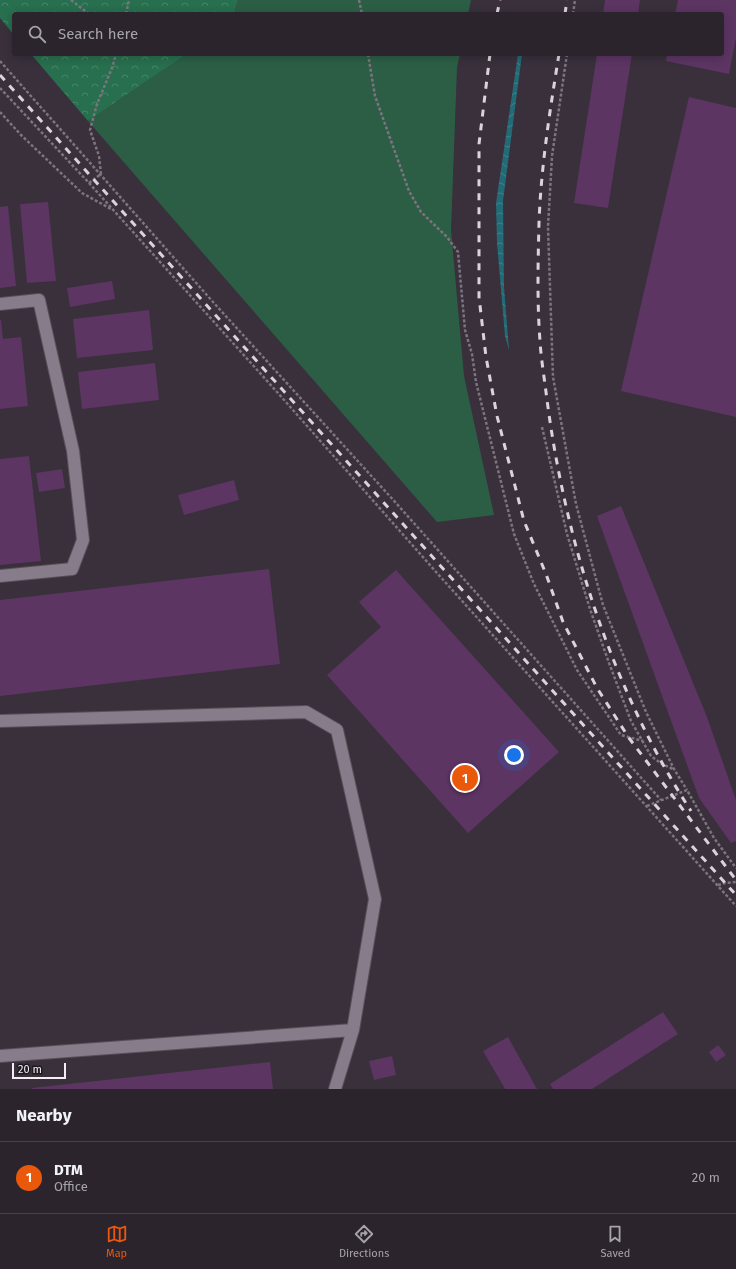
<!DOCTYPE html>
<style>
body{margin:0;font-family:"Fira Sans",sans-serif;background:#332c34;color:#f1f3f6}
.scale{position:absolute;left:12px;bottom:10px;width:54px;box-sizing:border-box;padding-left:4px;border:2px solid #f3edf4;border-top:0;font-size:11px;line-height:14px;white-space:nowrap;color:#f3edf4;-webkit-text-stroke:3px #1e1a1f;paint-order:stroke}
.you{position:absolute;left:514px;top:755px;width:14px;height:14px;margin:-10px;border:3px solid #fff;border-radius:50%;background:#1a73e8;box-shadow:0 0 0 6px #1a73e833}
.badge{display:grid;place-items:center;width:26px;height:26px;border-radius:50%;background:#ea580c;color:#fff;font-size:13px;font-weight:700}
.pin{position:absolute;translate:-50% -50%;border:2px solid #fff;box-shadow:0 1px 4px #0006}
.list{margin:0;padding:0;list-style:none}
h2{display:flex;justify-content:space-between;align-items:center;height:52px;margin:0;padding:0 16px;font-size:17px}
h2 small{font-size:13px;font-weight:400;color:#a6a4a9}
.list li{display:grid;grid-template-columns:26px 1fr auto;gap:12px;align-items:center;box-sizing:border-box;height:72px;padding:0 16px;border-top:1px solid #474148}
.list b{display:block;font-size:15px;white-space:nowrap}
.list p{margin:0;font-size:13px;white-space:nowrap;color:#a6a4a9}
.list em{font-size:13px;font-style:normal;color:#a6a4a9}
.icon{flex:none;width:22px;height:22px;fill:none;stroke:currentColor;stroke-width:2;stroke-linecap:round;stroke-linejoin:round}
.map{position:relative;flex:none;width:736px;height:1089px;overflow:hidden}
.search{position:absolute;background:#2b242c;box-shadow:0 2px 10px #0003;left:12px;right:12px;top:12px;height:44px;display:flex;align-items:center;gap:10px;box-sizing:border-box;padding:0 14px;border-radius:4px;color:#a6a4a9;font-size:15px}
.sheet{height:124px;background:#2b242c}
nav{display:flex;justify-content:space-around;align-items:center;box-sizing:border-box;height:56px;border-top:1px solid #474148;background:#2b242c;font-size:11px;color:#a6a4a9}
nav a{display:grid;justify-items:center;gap:2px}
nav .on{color:#ea580c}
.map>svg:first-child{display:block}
</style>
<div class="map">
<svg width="736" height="1089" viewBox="0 0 736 1089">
<defs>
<pattern id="forest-crowns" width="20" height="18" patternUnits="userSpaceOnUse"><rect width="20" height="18" fill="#276f4e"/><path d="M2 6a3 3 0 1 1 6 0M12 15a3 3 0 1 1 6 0" fill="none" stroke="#478468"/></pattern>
<pattern id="water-waves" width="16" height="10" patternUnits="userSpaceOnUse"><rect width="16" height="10" fill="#226a75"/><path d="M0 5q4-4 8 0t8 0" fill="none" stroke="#438089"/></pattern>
</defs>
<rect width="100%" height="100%" fill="#39303b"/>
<!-- grass -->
<path fill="#2c5e46" d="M 238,0 L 471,0 L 468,14 L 234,14 Z
M 187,54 L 460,54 L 457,67 L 451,230 L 464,376 L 494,515 L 437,522 L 88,121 Z"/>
<!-- forest -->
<path fill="url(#forest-crowns)" d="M 0,0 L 238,0 L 234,14 L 14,14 L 14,35 L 0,18 Z
M 31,54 L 187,54 L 88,121 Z"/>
<!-- water -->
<path fill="url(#water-waves)" d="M 518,54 L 522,54 L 503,201 L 504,287 L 509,350 L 505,336 L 497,243 L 496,203 Z"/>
<!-- building -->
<path fill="#5c3563" d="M 605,0 L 640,0 L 638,14 L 603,14 Z
M 678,0 L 736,0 L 736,38 L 729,74 L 666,61 L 667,54 L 722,54 L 722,14 L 675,14 Z
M 597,54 L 632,54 L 608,208 L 574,203 Z
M 689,97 L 736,108 L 736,417 L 621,391 Z
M 48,202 L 56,281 L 27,283 L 20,204 Z
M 8,206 L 16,286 L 0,288 L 0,207 Z
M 112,281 L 115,299 L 70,307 L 67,288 Z
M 149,310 L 153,350 L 77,358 L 73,319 Z
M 0,320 L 1,320 L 3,339 L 21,337 L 28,406 L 0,409 Z
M 155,363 L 159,400 L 82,409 L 78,372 Z
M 29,456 L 41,561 L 0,565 L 0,459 Z
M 62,469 L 65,488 L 39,492 L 36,473 Z
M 234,480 L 239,500 L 184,515 L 178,495 Z
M 621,506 L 707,717 L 736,800 L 736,841 L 731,843 L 699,798 L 597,516 Z
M 269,569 L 280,664 L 0,696 L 0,600 Z
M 396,570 L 559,752 L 468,833 L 327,675 L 381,627 L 359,602 Z
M 663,1012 L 678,1034 L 592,1089 L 553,1089 L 550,1084 Z
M 508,1037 L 537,1089 L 505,1089 L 483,1051 Z
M 718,1045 L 726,1055 L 716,1062 L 709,1052 Z
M 392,1056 L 396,1075 L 374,1080 L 369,1061 Z
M 270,1062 L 273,1089 L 32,1089 L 32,1088 Z"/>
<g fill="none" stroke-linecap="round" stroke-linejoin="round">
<!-- minor casing -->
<g stroke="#584f59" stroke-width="14">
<path id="minor" d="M 0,304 L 39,300 L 73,451 L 83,540 L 72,569 L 0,576
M 0,721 L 306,712 L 337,730 L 375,899 L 353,1030 L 335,1089
M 0,1056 L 353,1030"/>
</g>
<!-- path -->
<path stroke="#7c747e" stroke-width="2.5" stroke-dasharray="3 2" stroke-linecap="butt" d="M 71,0 L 89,14
M 359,0 L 362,14
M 126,14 L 129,0
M 573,14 L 575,0
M 368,54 L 375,96 L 409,191 L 421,212 L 447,237 L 458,252 L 465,330 L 472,354 L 476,382 L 514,534 L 534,584 L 577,670 L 621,735 L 643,741
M 567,54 L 552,156 L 548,227 L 553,377 L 576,504 L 603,605 L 646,712 L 674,769 L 687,790
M 0,61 L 213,302 L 396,503 L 661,800
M 0,88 L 89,183 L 277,392 L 437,573 L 736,906
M 0,112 L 21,135 L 82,193 L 111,209
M 89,183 L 101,174 L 99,156 L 90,130 L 97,104 L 112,68 L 116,54
M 542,427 L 567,534 L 590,609 L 609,663 L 631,721 L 651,756 L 662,764 L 673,769
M 647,806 L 687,790 L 714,838 L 736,868
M 718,885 L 725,883 L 736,882"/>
<!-- minor -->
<use href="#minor" stroke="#877c89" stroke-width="12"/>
<!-- rail -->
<path stroke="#dad3db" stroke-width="3" stroke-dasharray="7 7" stroke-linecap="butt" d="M 497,14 L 500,0
M 565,14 L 567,0
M 490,54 L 479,144 L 479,297 L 486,357 L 497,416 L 524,521 L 546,574 L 563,622 L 597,688 L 629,738 L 736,880
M 559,54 C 550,110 541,166 539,223 C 538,262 537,302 540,341 C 541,358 544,376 546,392 C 564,538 611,688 691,811
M 0,75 L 736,895"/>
</g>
</svg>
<div class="scale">20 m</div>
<div class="you"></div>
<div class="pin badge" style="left:465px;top:778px">1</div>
<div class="search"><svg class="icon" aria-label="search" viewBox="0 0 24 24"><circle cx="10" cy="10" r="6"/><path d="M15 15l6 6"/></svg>Search here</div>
</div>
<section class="sheet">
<h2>Nearby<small></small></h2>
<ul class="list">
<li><span class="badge">1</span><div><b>DTM</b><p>Office</p></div><em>20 m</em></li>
</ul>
</section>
<nav>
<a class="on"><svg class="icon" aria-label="map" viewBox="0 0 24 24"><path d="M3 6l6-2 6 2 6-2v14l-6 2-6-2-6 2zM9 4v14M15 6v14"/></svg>Map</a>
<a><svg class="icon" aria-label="directions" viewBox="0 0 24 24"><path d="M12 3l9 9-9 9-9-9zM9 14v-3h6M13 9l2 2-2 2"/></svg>Directions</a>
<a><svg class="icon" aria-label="saved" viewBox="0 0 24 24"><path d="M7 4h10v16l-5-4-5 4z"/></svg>Saved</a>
</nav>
